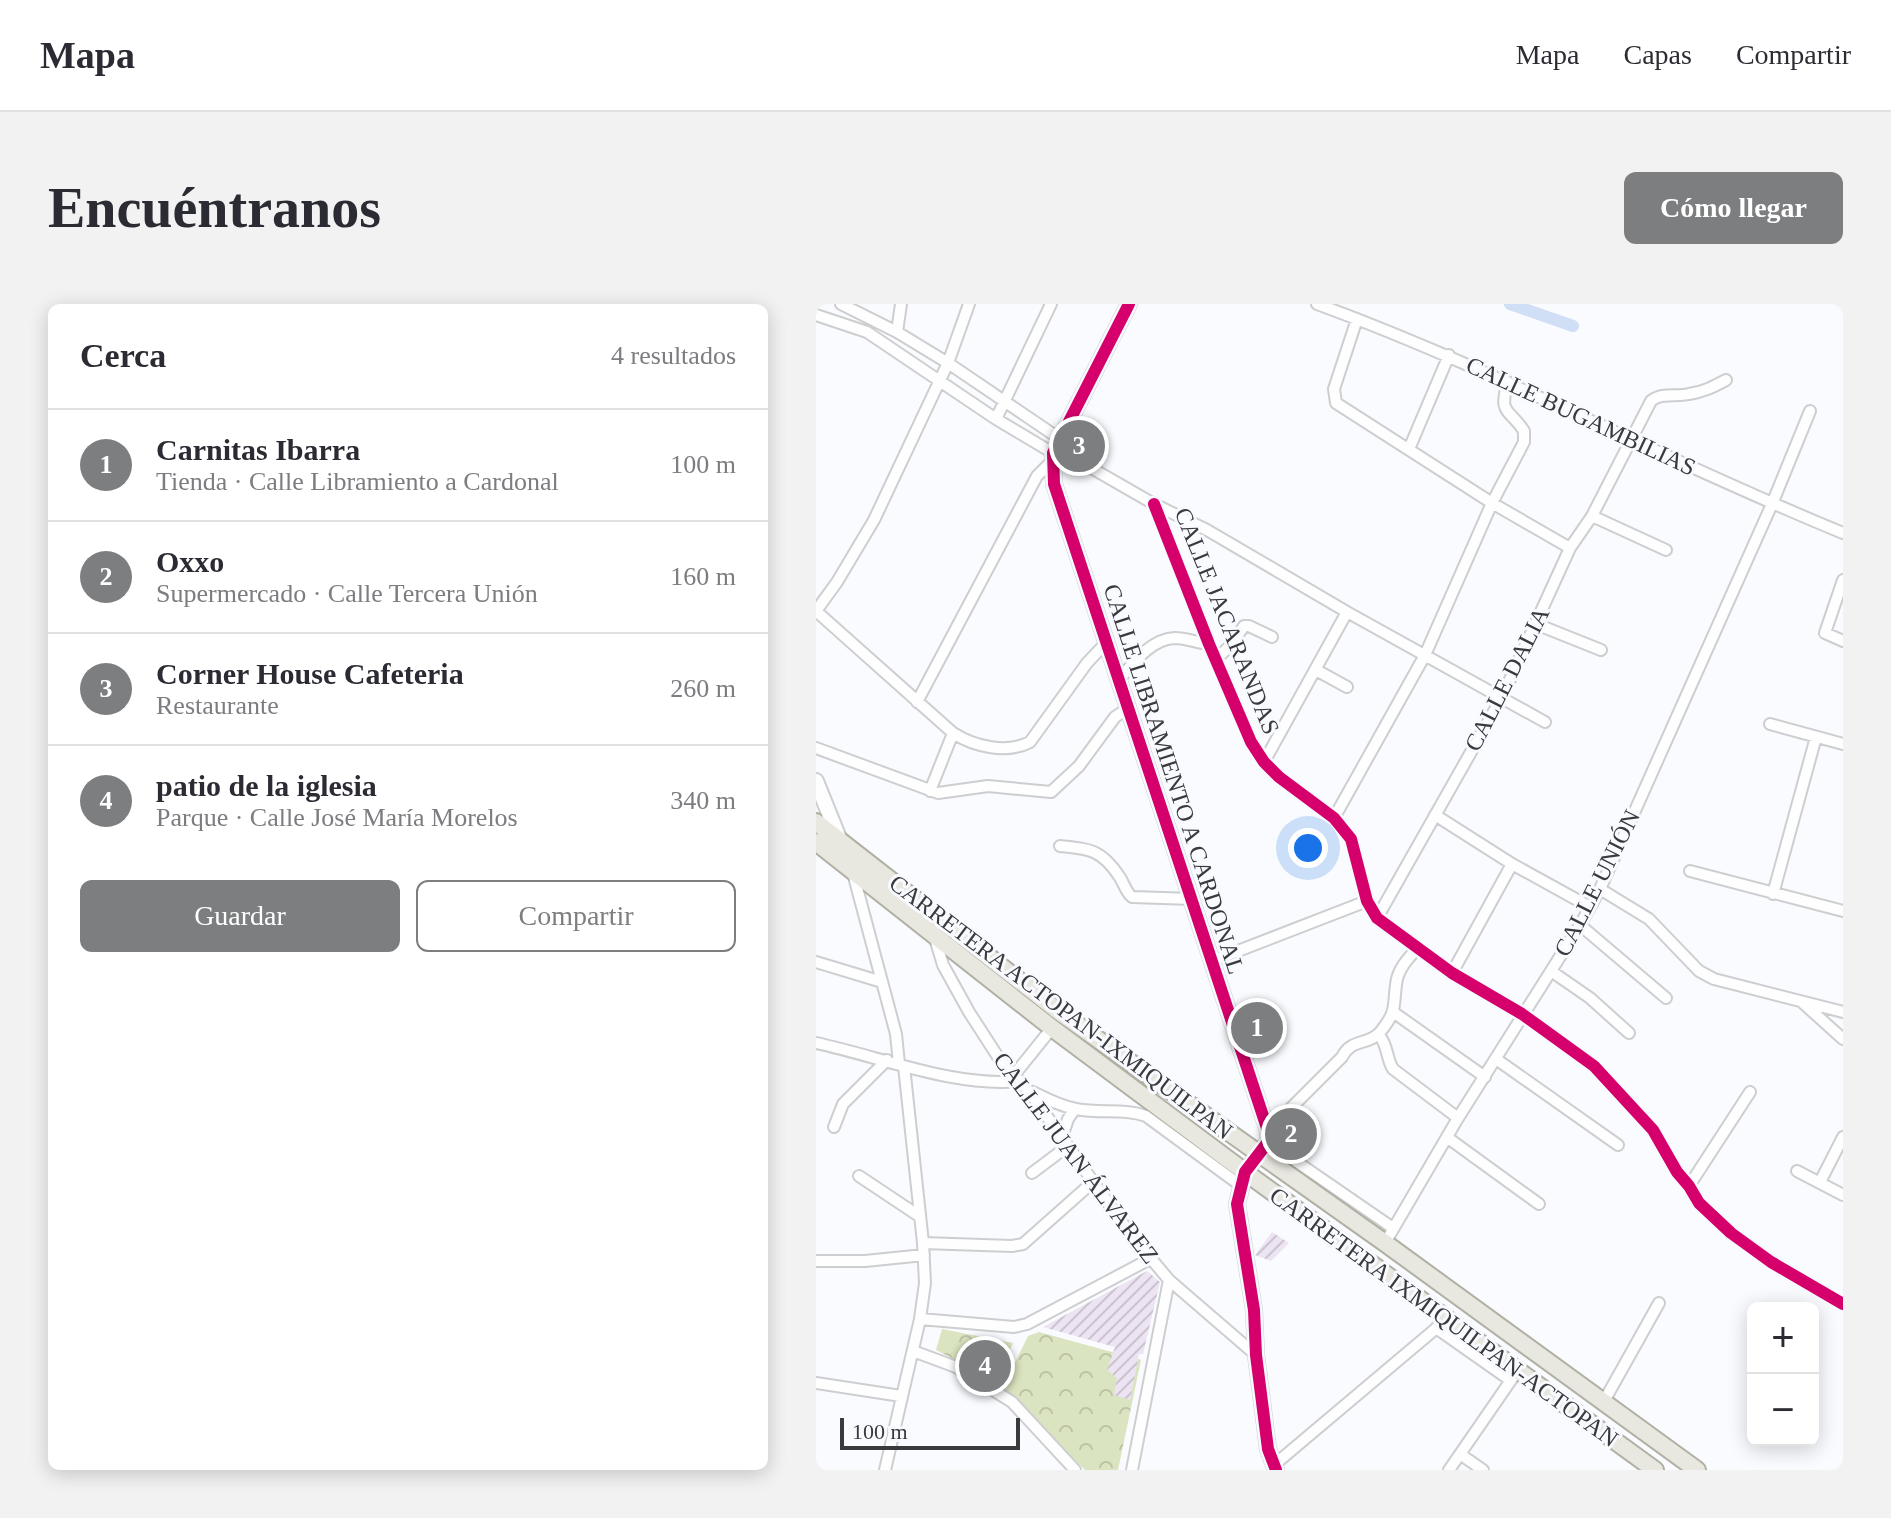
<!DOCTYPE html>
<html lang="es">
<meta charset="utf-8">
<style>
body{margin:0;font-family:"Times New Roman",serif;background:#f2f2f3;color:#2b2b33}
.controls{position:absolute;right:24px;bottom:24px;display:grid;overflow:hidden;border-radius:12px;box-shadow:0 4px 20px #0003}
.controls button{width:72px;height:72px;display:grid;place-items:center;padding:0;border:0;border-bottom:2px solid #e1e1e2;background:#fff;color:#2b2b33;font:40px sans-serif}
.scale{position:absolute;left:24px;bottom:20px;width:180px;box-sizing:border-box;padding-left:8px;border:4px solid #393a3b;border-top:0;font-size:22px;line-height:28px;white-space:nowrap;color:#393a3b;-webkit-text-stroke:6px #f8faff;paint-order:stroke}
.you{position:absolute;left:492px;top:544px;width:28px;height:28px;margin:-20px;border:6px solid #fff;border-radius:50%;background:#1a73e8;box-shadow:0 0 0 12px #1a73e833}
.badge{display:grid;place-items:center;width:52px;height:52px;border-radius:50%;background:#7c7e7f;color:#fff;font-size:26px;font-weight:700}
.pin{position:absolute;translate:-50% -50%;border:4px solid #fff;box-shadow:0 2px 8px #0006}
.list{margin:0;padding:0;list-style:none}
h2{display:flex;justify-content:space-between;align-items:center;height:104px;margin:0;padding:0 32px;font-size:34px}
h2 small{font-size:26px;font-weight:400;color:#7c7c81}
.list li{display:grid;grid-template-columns:52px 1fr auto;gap:24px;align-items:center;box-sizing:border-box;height:112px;padding:0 32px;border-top:2px solid #e1e1e2}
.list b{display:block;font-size:30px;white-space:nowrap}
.list p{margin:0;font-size:26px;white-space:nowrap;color:#7c7c81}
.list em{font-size:26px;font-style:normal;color:#7c7c81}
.actions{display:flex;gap:16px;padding:24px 32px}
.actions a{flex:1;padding:18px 0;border:2px solid #7c7e7f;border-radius:12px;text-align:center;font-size:28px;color:#7c7e7f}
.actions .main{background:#7c7e7f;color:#fff}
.map{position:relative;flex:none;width:1027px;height:1166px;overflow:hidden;border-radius:12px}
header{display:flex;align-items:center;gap:48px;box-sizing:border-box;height:112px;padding:0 40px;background:#fff;border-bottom:2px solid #e1e1e2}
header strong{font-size:38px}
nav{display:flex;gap:44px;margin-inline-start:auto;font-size:28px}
.intro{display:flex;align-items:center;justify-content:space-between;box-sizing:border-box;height:192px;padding:0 48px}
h1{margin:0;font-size:56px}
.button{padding:20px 36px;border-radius:12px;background:#7c7e7f;color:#fff;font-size:28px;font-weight:700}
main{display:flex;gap:48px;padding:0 48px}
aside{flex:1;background:#fff;border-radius:12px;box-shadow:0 4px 20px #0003}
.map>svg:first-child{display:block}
</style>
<header>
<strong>Mapa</strong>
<nav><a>Mapa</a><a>Capas</a><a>Compartir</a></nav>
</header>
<div class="intro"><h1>Encuéntranos</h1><a class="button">Cómo llegar</a></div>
<main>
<aside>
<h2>Cerca<small>4 resultados</small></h2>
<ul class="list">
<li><span class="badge">1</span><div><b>Carnitas Ibarra</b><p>Tienda · Calle Libramiento a Cardonal</p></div><em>100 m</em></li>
<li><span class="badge">2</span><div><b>Oxxo</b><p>Supermercado · Calle Tercera Unión</p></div><em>160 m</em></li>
<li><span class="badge">3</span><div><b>Corner House Cafeteria</b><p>Restaurante</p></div><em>260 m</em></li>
<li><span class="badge">4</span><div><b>patio de la iglesia</b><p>Parque · Calle José María Morelos</p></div><em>340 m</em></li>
</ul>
<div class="actions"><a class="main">Guardar</a><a>Compartir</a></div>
</aside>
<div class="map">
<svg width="1027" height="1166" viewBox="0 0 1027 1166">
<defs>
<pattern id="forest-crowns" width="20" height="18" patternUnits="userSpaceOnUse" patternTransform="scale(2)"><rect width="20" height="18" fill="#dbe4c0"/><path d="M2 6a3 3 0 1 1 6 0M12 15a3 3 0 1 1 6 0" fill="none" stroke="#bdc4a6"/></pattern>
<pattern id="building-hatch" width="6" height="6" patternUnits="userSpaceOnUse" patternTransform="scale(2)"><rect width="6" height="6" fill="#ece4f2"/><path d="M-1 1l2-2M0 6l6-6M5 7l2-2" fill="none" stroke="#cbc4d0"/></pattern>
</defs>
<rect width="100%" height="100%" fill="#f9fbfe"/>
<!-- forest -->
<path fill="url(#forest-crowns)" d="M 126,1025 L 197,1039 L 181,1077 L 120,1046 Z
M 223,1028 L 325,1056 L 302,1166 L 269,1166 L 187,1083 L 212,1032 Z"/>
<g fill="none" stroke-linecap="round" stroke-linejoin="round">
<!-- canal -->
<path stroke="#d0dff6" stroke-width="12" d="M 694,0 L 757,22"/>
</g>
<!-- building -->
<path fill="url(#building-hatch)" d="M 456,928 L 473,939 L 455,957 L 439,951 Z
M 331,967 L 344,978 L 327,1050 L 323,1050 L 314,1096 L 298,1091 L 301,1074 L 291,1066 L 299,1043 L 227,1023 Z"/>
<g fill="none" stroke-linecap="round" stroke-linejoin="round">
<!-- street casing -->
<g stroke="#ccced0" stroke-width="14">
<path id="street" d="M 25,0 L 81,28 L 132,59 L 244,135 L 258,154
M 501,0 C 681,66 850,157 1027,229
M 0,11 L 51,28 L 180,115 L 237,149 L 258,154 L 338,200 L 391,226 L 531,308 L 729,418
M 541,15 L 518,85 L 520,99 L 676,199 L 754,244
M 81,28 L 85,0
M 180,115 L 235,0
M 593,145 L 633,51
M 338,200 L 393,340 L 435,438 L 448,458 L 463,473 L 518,514 L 535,535 L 551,597 L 561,614 L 636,669 L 706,710 L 778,762 L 837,826 L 861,868 L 873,882 L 883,899 L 915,929 L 955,958 L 1027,1000
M 776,212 L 850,246
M 1027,276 L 1009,329 L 1027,337
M 0,307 L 137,429 C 159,443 191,450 214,438 L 271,359 L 289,340
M 0,307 L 21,278 L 58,216 L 132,59 L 153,0
M 720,320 L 785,346
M 399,356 L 414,342 L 428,322 L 433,322 L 456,333
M 500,366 L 531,383
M 302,377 C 317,360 334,335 359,334 C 370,334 382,339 393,340
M 101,398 L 221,172 L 237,156
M 954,420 L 1027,440
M 0,444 L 122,489 L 172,482 L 235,488 L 263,462 L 299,413 L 311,405
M 448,458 L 531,308
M 114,487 L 137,429
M 619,511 L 696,560 L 774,603
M 518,514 L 609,351 L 676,199 L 708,138 L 708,127 C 693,104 682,111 692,78
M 244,542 C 273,545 285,545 303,572 C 308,579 309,587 316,593 L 377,595
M 874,567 L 1027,607
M 37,569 L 80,730 L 83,760
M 784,585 L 833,615 L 883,667 L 898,675 L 1027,708
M 957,590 L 1000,433
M 561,614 L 685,395 L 754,244 L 776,212 L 835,97 C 846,88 860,93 873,90 C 887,88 897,83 910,76
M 764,621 L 850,694
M 118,631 L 127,661 L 153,708 L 184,756 L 213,787 L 312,927 L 353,976 L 440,1051
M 396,657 L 551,597
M 0,658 L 66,678
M 735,667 L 774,694 L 813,729
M 636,669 L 696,560
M 987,699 L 1027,735
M 577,708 L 669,773
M 563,731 C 572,741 570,754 577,765 L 642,814
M 0,739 C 62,752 140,784 203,777
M 680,755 L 802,841
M 198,771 L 236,724
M 217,788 C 231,795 244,802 260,805 C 284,810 308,804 330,812 L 424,881
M 18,823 L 27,800 L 71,756
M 452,827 L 526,753 C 535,734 553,742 565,727 C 581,707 577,703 580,681 C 581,666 592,654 602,644
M 246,833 L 252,815 L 259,805
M 632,834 L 723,900
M 452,838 L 577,924
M 981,867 L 1027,891
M 216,869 L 252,842
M 43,872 L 103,912
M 1004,878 L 1027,833
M 873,882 L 934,788
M 107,939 L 196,942 L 207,940 L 278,877
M 569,939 L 642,814 L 764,621 L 784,585 L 956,200 L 994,107
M 0,957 L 49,957 L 108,951
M 104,1015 L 198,1023 L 211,1020 L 334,955
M 620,1024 L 694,1076
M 97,1047 L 140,1063 L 196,1098 L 259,1166
M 0,1079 L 85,1092
M 787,1099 L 843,999
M 644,1150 L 667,1166
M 458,1161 L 630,1016
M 69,1166 L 104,1015 L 109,979 L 107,939 L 88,762
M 316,1166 L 353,976
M 633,1166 L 702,1066"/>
</g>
<!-- secondary casing -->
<g stroke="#ccced0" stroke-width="18">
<path id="secondary" d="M 313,0 L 237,149 L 238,180 L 452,827 L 452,838 L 429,868 L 421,900 L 438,1006 L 440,1051 L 452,1145 L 460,1166
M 0,477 L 25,539"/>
</g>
<!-- primary casing -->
<g stroke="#b0b0a3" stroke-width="20">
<path id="primary" d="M 0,518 L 242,707 L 569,939 L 881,1166
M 0,538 L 236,724 L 429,868 L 839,1166"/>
</g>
<!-- street -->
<use href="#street" stroke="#fefeff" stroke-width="10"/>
<!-- secondary -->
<use href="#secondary" stroke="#fefeff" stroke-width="14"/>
<!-- primary -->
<use href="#primary" stroke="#e8e7e0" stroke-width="16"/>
<!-- cycleway casing -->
<g stroke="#f8faff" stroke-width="17">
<path id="cycleway" d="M 313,0 L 237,149 L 238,180 L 452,827 L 452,838 L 429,868 L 421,900 L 438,1006 L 440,1051 L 452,1145 L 460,1166
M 338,200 L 393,340 L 435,438 L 448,458 L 463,473 L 518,514 L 535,535 L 551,597 L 561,614 L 636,669 L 706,710 L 778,762 L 837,826 L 861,868 L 873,882 L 883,899 L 915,929 L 955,958 L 1027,1000"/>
</g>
<!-- cycleway -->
<use href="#cycleway" stroke="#d6006c" stroke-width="12"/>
</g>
<g text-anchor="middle" stroke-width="6" stroke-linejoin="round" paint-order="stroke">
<!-- street labels -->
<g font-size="24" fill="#393a3b" stroke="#f8faff">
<text transform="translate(765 112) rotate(25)" y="8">CALLE BUGAMBILIAS</text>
<text transform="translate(411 317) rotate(68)" y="8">CALLE JACARANDAS</text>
<text transform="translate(691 375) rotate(-63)" y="8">CALLE DALIA</text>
<text transform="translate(358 475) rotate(72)" y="8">CALLE LIBRAMIENTO A CARDONAL</text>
<text transform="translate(781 579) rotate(-63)" y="8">CALLE UNIÓN</text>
<text transform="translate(245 703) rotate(37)" y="8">CARRETERA ACTOPAN-IXMIQUILPAN</text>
<text transform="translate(260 854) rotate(53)" y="8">CALLE JUAN ÁLVAREZ</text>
<text transform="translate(628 1013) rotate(36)" y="8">CARRETERA IXMIQUILPAN-ACTOPAN</text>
</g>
</g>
</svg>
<div class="controls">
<button>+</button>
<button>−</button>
</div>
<div class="scale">100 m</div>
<div class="you"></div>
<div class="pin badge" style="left:441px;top:724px">1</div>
<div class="pin badge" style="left:475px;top:830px">2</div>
<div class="pin badge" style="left:263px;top:142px">3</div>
<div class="pin badge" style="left:169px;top:1062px">4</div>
</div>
</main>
